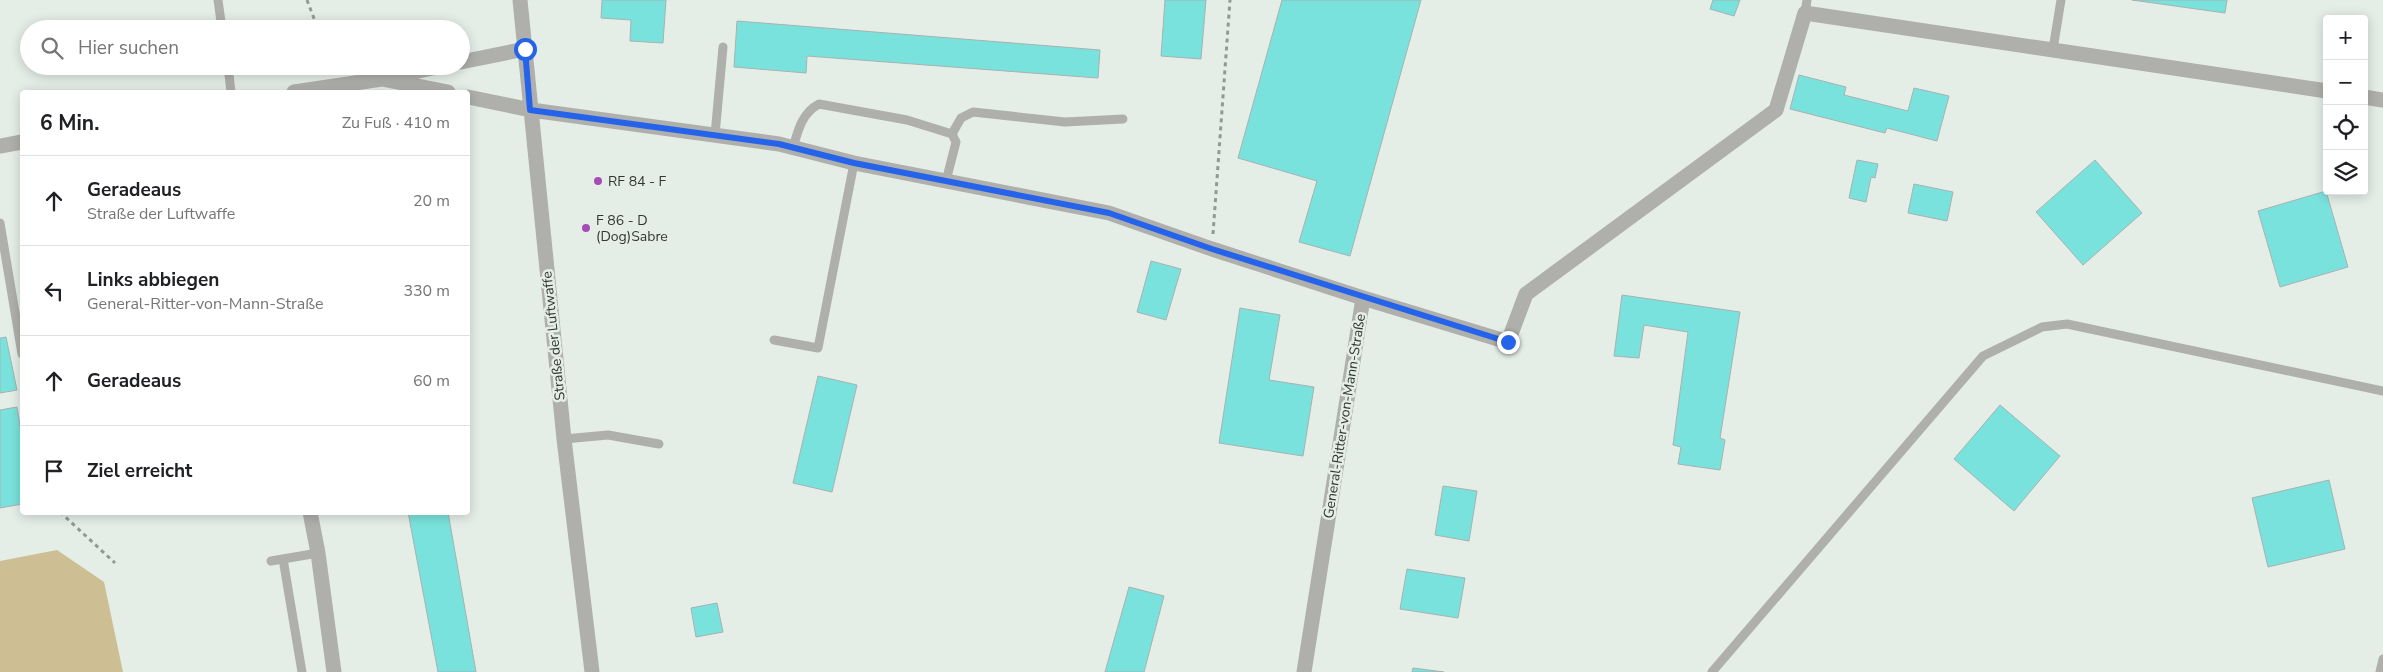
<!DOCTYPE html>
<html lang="de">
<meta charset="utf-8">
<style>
body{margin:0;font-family:"Nunito Sans",sans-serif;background:#f6f6f6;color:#202124}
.controls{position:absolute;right:15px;top:15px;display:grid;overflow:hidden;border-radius:5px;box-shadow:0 2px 12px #0003}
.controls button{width:45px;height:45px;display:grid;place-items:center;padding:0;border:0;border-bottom:1px solid #e0e0e0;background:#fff;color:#202124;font:25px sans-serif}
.stop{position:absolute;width:15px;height:15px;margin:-11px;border:4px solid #2563eb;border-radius:50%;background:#fff}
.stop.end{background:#2563eb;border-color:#fff;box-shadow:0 1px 5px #0008}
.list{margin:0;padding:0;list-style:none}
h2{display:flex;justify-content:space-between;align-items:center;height:65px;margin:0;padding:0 20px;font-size:21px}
h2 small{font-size:16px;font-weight:400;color:#757577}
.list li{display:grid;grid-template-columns:32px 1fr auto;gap:15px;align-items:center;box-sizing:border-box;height:90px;padding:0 20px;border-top:1px solid #e0e0e0}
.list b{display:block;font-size:19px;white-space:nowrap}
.list p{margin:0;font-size:16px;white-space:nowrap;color:#757577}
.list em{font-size:16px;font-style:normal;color:#757577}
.icon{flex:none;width:28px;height:28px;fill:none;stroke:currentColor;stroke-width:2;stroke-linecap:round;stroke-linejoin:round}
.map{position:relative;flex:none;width:2383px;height:672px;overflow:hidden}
.search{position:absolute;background:#fff;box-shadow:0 2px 12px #0003;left:20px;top:20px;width:450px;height:55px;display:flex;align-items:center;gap:12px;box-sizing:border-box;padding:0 18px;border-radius:28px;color:#757577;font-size:19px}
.panel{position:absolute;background:#fff;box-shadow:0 2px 12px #0003;left:20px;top:90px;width:450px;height:425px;border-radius:5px}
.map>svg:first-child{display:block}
</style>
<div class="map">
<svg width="2383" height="672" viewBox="0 0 2383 672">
<rect width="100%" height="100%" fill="#e4eee7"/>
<!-- green -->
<path fill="#cebe94" d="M 57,550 L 104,582 L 123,672 L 0,672 L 0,561 Z"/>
<!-- building -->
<path fill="#7ae2dc" stroke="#a6b2b1" d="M 602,0 L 666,0 L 663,43 L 630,41 L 631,20 L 601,18 Z
M 1165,0 L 1206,0 L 1201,59 L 1161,56 Z
M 1282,0 L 1421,0 L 1350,256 L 1299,242 L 1317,181 L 1238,158 Z
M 1713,0 L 1740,0 L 1734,16 L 1710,9 Z
M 2132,0 L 2227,0 L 2225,13 Z
M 737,21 L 1100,50 L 1098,78 L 807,56 L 806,73 L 734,67 Z
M 1799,75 L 1846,87 L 1844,95 L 1908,111 L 1914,88 L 1949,96 L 1937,141 L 1887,128 L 1885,133 L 1790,109 Z
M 1857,160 L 1878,164 L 1875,178 L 1871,177 L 1866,202 L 1849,198 Z
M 2095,160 L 2142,213 L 2083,265 L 2036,212 Z
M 1914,184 L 1953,192 L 1947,221 L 1908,213 Z
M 2326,191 L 2348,267 L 2280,287 L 2258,211 Z
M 1151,261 L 1181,269 L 1166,320 L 1137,312 Z
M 1622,295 L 1740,312 L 1720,438 L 1725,440 L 1720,470 L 1678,464 L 1681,447 L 1673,445 L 1688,332 L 1644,325 L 1639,358 L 1614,356 Z
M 1240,308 L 1280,315 L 1269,380 L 1314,387 L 1303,456 L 1219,443 Z
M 6,337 L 17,390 L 0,393 L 0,338 Z
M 818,376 L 857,385 L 832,492 L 793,483 Z
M 2000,405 L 2060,456 L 2014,511 L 1954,459 Z
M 17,407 L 22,438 L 22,504 L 0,508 L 0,410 Z
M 2329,480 L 2345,549 L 2268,567 L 2252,498 Z
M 1443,486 L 1477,491 L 1469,541 L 1435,535 Z
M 408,512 L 448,512 L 476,672 L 438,672 Z
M 1407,569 L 1465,578 L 1458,618 L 1400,609 Z
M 1129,587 L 1164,596 L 1144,672 L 1105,672 Z
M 717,603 L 723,632 L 696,637 L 691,608 Z
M 1413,668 L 1444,672 L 1412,672 Z"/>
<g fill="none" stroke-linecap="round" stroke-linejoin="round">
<!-- path -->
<path stroke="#919993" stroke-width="3" stroke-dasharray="4 4" stroke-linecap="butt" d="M 307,0 L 318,29
M 1213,234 L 1230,0
M 60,512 L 115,563"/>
<!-- service -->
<path stroke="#afb0ac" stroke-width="9" d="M 218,0 L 222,29
M 1805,13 L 1807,0
M 2053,49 L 2061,0
M 228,66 L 231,92
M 952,134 L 961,118 L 973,112 L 1065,122 L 1123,119
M 715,135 L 723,47
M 793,148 C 798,130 802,113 819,104 L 907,120 L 952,134 L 956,142 L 946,181
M 0,223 L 22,354
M 774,340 L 818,348 L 854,163
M 564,439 L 608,435 L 659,444
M 283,559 L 302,672
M 271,561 L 318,553
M 1712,672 L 1983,356 L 2042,327 L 2067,324 L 2383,391
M 2380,672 L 2383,659"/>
<!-- minor -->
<path stroke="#afb0ac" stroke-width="15" d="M 520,0 L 564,439 L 592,672
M 461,62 L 525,49
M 390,77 L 442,66
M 294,92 L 382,79 L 448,92
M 468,97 L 531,110 L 779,144 L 854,163 L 1109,213 L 1212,249 L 1363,298 L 1304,672
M 2364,97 L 2383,100
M 0,146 L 22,142
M 1363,298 L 1508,342 L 1526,294 L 1776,110 L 1805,13 L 2327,91
M 310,512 L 318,553 L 334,672"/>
</g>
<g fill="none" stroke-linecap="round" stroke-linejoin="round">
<!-- route -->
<path stroke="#2563eb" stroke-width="6" d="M 525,49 L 530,110 L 779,144 L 854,163 L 1109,213 L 1212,249 L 1508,342"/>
</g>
<!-- markers -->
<g fill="#a74bb5" stroke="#e4eee7" stroke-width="2">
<circle cx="598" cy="181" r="5"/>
<circle cx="586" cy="228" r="5"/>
</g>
<g text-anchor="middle" stroke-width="5" stroke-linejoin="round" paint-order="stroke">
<!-- poi labels -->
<g font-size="14" fill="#323633" stroke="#e4eee7" text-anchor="start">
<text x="608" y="186">RF 84 - F</text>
<text x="596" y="225">F 86 - D<tspan x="596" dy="16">(Dog)Sabre</tspan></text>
</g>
<!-- street labels -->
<g font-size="14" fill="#323633" stroke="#e4eee7">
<text transform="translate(553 336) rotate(-96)" y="5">Straße der Luftwaffe</text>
<text transform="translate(1344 416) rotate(-81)" y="5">General-Ritter-von-Mann-Straße</text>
</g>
</g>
</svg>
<div class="controls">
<button>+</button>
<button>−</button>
<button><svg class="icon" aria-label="locate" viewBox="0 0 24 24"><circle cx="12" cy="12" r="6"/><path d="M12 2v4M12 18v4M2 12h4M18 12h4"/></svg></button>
<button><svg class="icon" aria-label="layers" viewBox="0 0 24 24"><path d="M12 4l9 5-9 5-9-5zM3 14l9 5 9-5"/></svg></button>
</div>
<div class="stop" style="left:525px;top:49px"></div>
<div class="stop end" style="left:1508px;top:342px"></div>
<div class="search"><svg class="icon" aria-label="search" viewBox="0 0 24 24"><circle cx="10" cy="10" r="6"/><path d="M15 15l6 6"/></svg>Hier suchen</div>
<section class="panel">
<h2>6 Min.<small>Zu Fuß · 410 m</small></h2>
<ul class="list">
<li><svg class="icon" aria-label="ahead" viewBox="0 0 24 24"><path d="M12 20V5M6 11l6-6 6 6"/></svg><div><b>Geradeaus</b><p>Straße der Luftwaffe</p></div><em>20 m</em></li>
<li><svg class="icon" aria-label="left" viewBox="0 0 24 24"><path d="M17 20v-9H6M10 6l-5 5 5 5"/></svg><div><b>Links abbiegen</b><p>General-Ritter-von-Mann-Straße</p></div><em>330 m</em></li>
<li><svg class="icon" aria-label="ahead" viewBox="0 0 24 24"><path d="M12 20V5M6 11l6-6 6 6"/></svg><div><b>Geradeaus</b></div><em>60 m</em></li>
<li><svg class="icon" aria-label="arrive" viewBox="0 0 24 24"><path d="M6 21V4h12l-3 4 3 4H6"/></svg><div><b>Ziel erreicht</b></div></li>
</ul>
</section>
</div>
